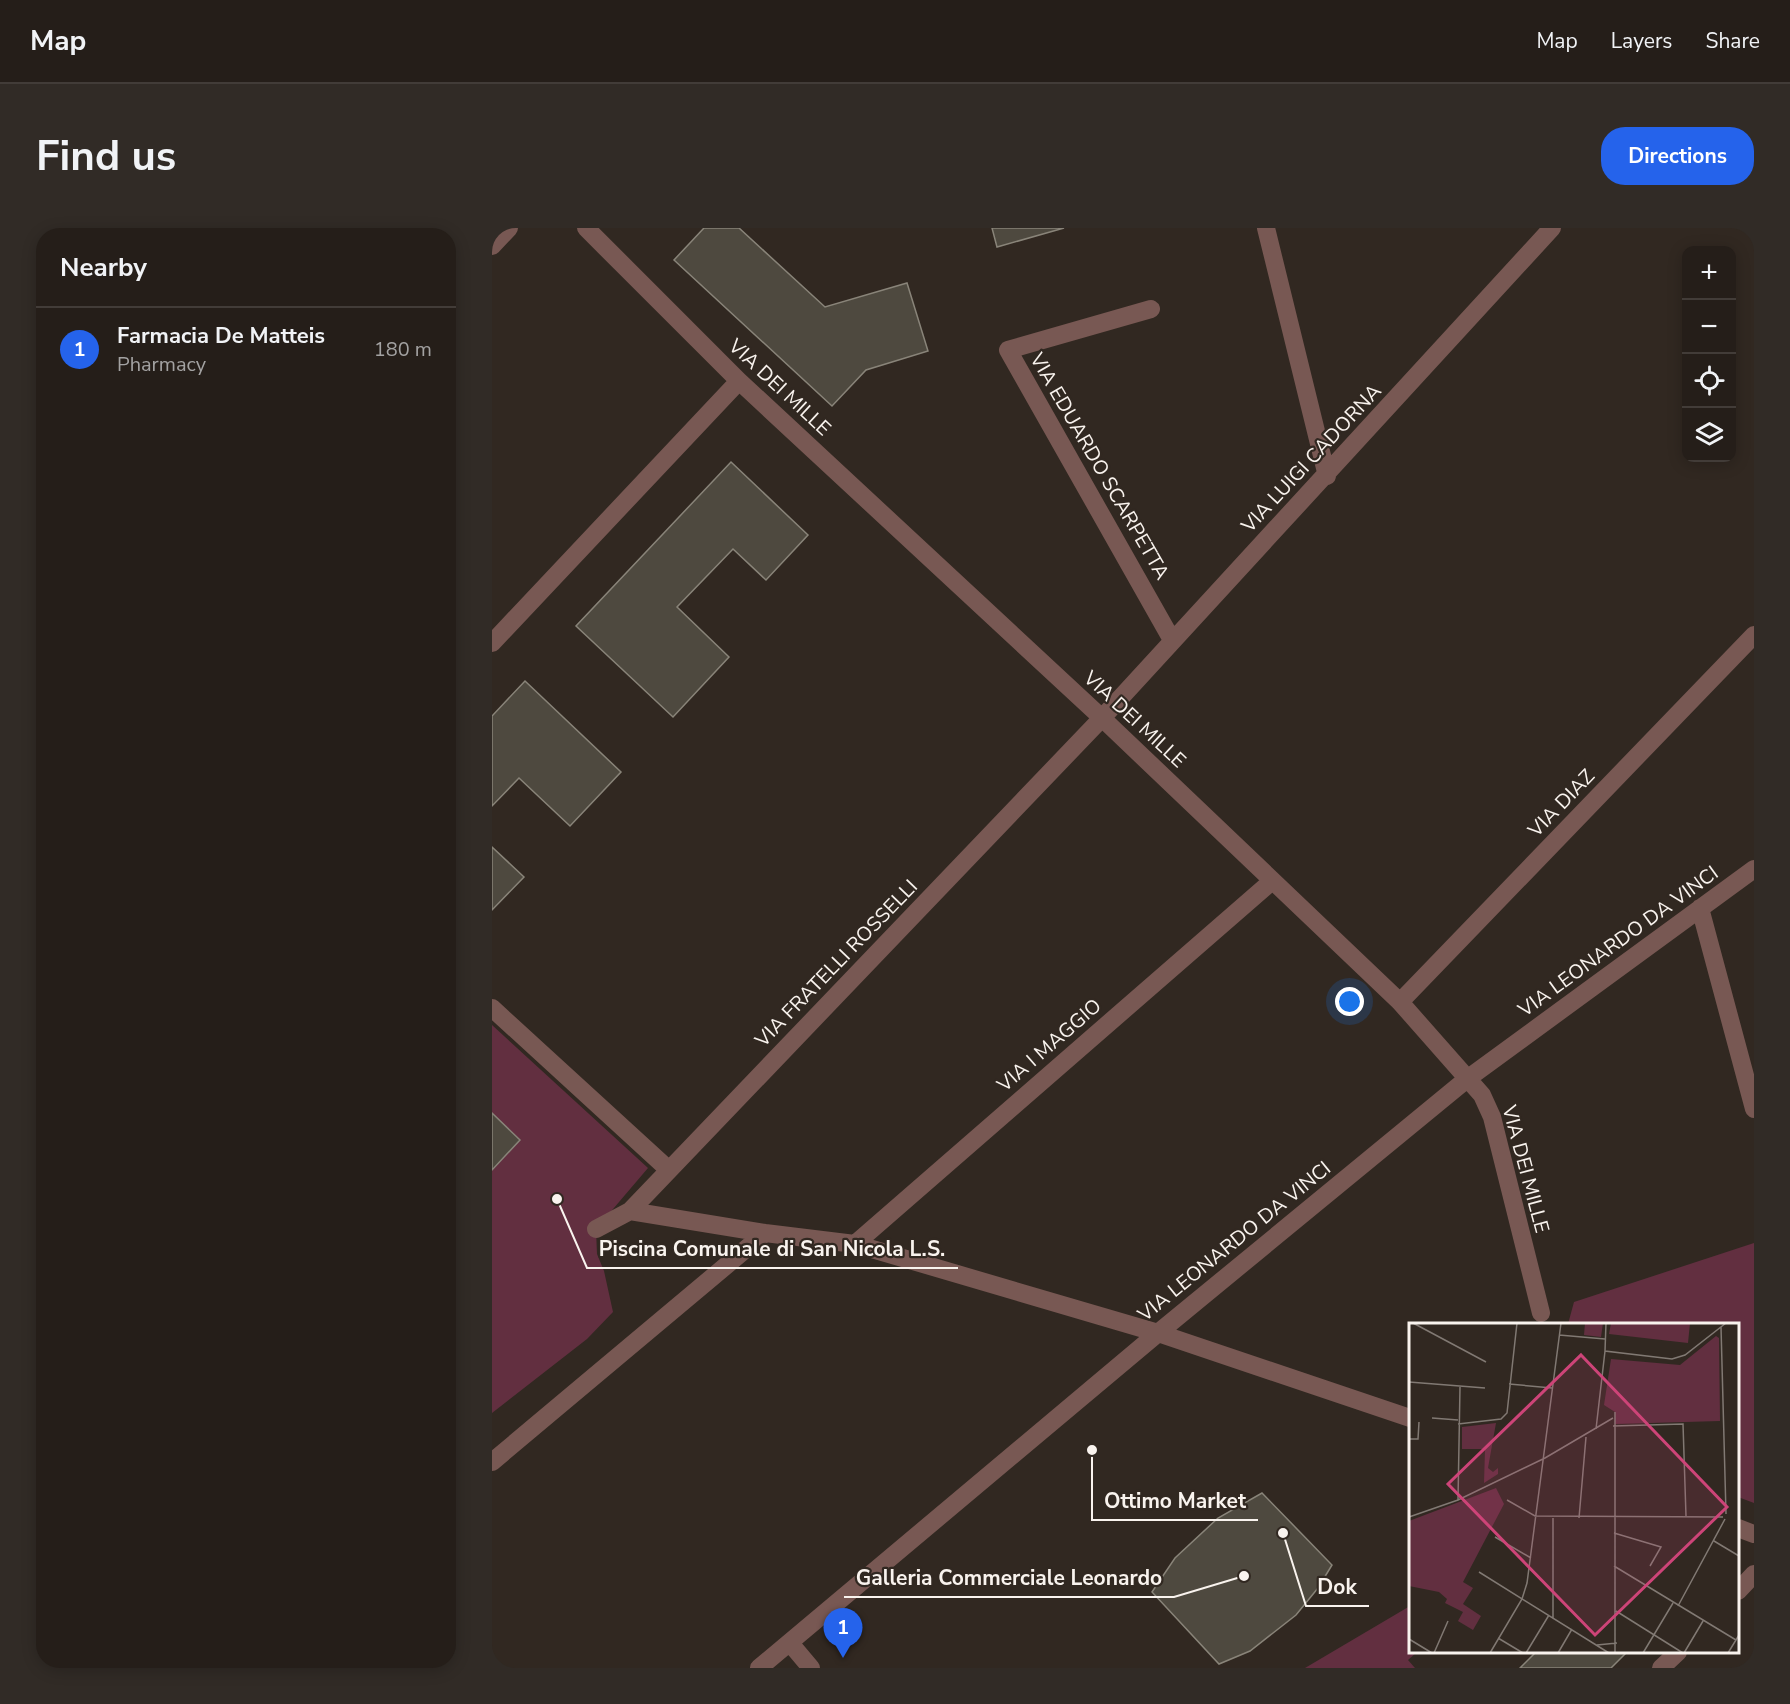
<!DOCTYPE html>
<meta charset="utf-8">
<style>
body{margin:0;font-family:"Nunito Sans",sans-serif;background:#312b26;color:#f1f3f6}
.controls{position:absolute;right:18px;top:18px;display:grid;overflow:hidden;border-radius:12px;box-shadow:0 3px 15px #0003}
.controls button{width:54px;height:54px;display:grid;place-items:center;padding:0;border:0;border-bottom:2px solid #423c38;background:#251e19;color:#f1f3f6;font:30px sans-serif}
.you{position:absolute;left:858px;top:774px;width:21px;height:21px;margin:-15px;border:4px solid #fff;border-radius:50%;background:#1a73e8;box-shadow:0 0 0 9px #1a73e833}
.badge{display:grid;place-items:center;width:39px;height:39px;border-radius:50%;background:#2563eb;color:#fff;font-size:20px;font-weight:700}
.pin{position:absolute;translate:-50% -50px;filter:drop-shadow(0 2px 3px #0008)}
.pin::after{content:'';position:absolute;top:32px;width:21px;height:18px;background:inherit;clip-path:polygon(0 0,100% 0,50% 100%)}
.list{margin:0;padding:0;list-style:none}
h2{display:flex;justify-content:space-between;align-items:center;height:78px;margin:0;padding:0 24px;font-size:26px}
h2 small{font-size:20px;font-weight:400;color:#a3a2a2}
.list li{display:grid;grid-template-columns:39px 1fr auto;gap:18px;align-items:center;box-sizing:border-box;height:84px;padding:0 24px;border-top:2px solid #423c38}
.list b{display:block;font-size:22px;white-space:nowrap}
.list p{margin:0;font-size:20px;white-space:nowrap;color:#a3a2a2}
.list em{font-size:20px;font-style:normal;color:#a3a2a2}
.icon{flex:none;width:33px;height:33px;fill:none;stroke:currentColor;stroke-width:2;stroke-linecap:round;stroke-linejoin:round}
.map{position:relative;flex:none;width:1262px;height:1440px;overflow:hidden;border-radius:24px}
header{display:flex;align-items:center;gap:36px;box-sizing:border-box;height:84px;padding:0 30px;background:#251e19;border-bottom:2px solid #423c38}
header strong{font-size:28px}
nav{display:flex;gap:33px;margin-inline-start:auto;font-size:21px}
.intro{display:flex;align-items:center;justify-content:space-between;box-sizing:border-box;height:144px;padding:0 36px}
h1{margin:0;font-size:42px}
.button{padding:15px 27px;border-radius:24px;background:#2563eb;color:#fff;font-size:21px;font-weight:700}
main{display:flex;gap:36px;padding:0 36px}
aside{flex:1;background:#251e19;border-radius:24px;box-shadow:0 3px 15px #0003}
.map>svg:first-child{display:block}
</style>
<header>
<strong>Map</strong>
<nav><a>Map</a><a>Layers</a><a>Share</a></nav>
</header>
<div class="intro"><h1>Find us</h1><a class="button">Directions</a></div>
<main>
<aside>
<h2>Nearby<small></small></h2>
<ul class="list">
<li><span class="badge">1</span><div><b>Farmacia De Matteis</b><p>Pharmacy</p></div><em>180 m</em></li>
</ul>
</aside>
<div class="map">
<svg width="1262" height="1440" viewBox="0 0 1262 1440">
<rect width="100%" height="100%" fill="#312821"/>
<!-- green -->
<path fill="#622f40" d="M 0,797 L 156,940 L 104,1001 L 105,1026 L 112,1043 L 121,1084 L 95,1111 L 0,1185 Z
M 1262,1015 L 1262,1275 L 1246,1269 L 1246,1096 L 1076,1096 L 1082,1074 Z
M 918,1378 L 918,1424 L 925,1424 L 916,1432 L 923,1440 L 813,1440 Z"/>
<!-- building -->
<path fill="#4e493f" stroke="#898479" stroke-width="1.5" d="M 212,0 L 247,0 L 333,79 L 415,55 L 436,123 L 374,142 L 340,178 L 182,32 Z
M 500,0 L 572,0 L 505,19 Z
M 239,234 L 316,307 L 274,352 L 241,321 L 185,379 L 237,429 L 181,489 L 84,398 Z
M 33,453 L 129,544 L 78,598 L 27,550 L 0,578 L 0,488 Z
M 0,619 L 32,649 L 0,682 Z
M 0,885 L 28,912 L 0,942 Z
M 770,1265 L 840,1337 L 826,1360 L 804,1387 L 758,1423 L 727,1436 L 660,1364 L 683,1330 L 726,1290 Z
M 1044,1424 L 1135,1424 L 1119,1440 L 1028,1440 Z"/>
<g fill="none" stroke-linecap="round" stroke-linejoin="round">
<!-- minor -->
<path stroke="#785853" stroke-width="18" d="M 94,0 L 247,153 L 610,490 L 908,774 L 990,867 L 1000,889 L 1049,1085
M 774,0 L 835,248
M 0,18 L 17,0
M 659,81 L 516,122 L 680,412
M 0,415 L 247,153
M 1208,680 L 1262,881
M 908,774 L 1262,407
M 0,780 L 177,942
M 138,983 L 273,1005 L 363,1016 L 666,1105 L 918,1190
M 104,1001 L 138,983 L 610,490 L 1060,0
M 363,1016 L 780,653
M 0,1234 L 273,1005
M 1246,1300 L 1262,1306
M 1246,1363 L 1262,1346
M 298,1415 L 319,1440
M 267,1440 L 666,1105 L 975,851 L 1262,641
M 1169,1440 L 1186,1424"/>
</g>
<g text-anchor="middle" stroke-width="4.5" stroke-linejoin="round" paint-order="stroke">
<!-- street labels -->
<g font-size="20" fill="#f9f3ee" stroke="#312821">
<text transform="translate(288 159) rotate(43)" y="7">VIA DEI MILLE</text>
<text transform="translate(819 230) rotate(-47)" y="7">VIA LUIGI CADORNA</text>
<text transform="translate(608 238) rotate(60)" y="7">VIA EDUARDO SCARPETTA</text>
<text transform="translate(643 491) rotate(43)" y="7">VIA DEI MILLE</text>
<text transform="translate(1069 575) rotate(-46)" y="7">VIA DIAZ</text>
<text transform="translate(1126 713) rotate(-36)" y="7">VIA LEONARDO DA VINCI</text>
<text transform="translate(344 735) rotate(-46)" y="7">VIA FRATELLI ROSSELLI</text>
<text transform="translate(557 817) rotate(-41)" y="7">VIA I MAGGIO</text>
<text transform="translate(1034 941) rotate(75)" y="7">VIA DEI MILLE</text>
<text transform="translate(742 1013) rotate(-39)" y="7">VIA LEONARDO DA VINCI</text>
</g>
</g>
<!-- overview -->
<g transform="translate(917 1095)">
<rect width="330" height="330" fill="#312821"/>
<path d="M 176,0 L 194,0 L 192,14 L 175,12 ZM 202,0 L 281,0 L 279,20 L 200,11 ZM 307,13 L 310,15 L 311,98 L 206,101 L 206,89 L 195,82 L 202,36 L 271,42 ZM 87,100 L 79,145 L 84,149 L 89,145 L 89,151 L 75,160 L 76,126 L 53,126 L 53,104 ZM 87,165 L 95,181 L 54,259 L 64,265 L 54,281 L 72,293 L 64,307 L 49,298 L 54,289 L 36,280 L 38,276 L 30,269 L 0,263 L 0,198 Z" fill="#622f40"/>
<path fill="none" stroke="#817973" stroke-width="1.5" d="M 4,0 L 77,39M 197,0 L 196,28 L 263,36 L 276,32 L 317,0M 312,4 L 317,191M 150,12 L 196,16M 0,59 L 76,65M 100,61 L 143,65M 206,89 L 206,330M 23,95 L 49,97M 49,101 L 92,96 L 98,90 L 108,0M 204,103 L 274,101 L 277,193M 187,106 L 196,28M 0,116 L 9,116 L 10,99M 49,177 L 51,64M 98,177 L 126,193 L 314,194M 0,194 L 49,177 L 136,135 L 204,95M 144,195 L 144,295M 170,195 L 177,114M 205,210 L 252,224 L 241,243M 86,214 L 122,235M 305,218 L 330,233M 205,243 L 327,317M 70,249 L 200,330M 269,283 L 316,196M 207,288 L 274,330M 89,315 L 114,330M 0,316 L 23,330M 188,322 L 208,320M 25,330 L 39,298M 81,330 L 113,276 L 118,260 L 152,0M 117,330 L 140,292M 149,330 L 163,306M 234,330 L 264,280M 275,330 L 294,298M 319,330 L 330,312"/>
<path fill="#cd4478" fill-opacity="0.15" stroke="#cd4478" stroke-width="3" d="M 172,32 L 318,184 L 186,312 L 39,161 Z"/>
<rect width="330" height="330" fill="none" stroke="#f9f3ee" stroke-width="3"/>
</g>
<!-- callouts -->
<path fill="none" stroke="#f9f3ee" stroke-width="2" d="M65 971L95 1040H466M600 1222L600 1292H766M752 1348L682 1369H352M791 1305L814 1378H877"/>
<g fill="#f9f3ee" stroke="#312821" stroke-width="2">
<circle cx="65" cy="971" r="6"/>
<circle cx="600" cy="1222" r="6"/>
<circle cx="752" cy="1348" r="6"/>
<circle cx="791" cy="1305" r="6"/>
</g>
<g font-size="21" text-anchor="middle" font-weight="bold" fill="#f9f3ee" stroke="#312821" stroke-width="4.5" stroke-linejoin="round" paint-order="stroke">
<text x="280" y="1028">Piscina Comunale di San Nicola L.S.</text>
<text x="683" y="1280">Ottimo Market</text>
<text x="517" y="1357">Galleria Commerciale Leonardo</text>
<text x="845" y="1366">Dok</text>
</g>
</svg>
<div class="controls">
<button>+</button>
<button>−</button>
<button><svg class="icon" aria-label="locate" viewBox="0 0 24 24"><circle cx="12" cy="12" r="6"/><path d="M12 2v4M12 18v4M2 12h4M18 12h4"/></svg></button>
<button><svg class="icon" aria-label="layers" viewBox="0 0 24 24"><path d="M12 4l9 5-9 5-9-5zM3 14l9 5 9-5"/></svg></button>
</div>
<div class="you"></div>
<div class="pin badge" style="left:351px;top:1430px">1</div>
</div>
</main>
